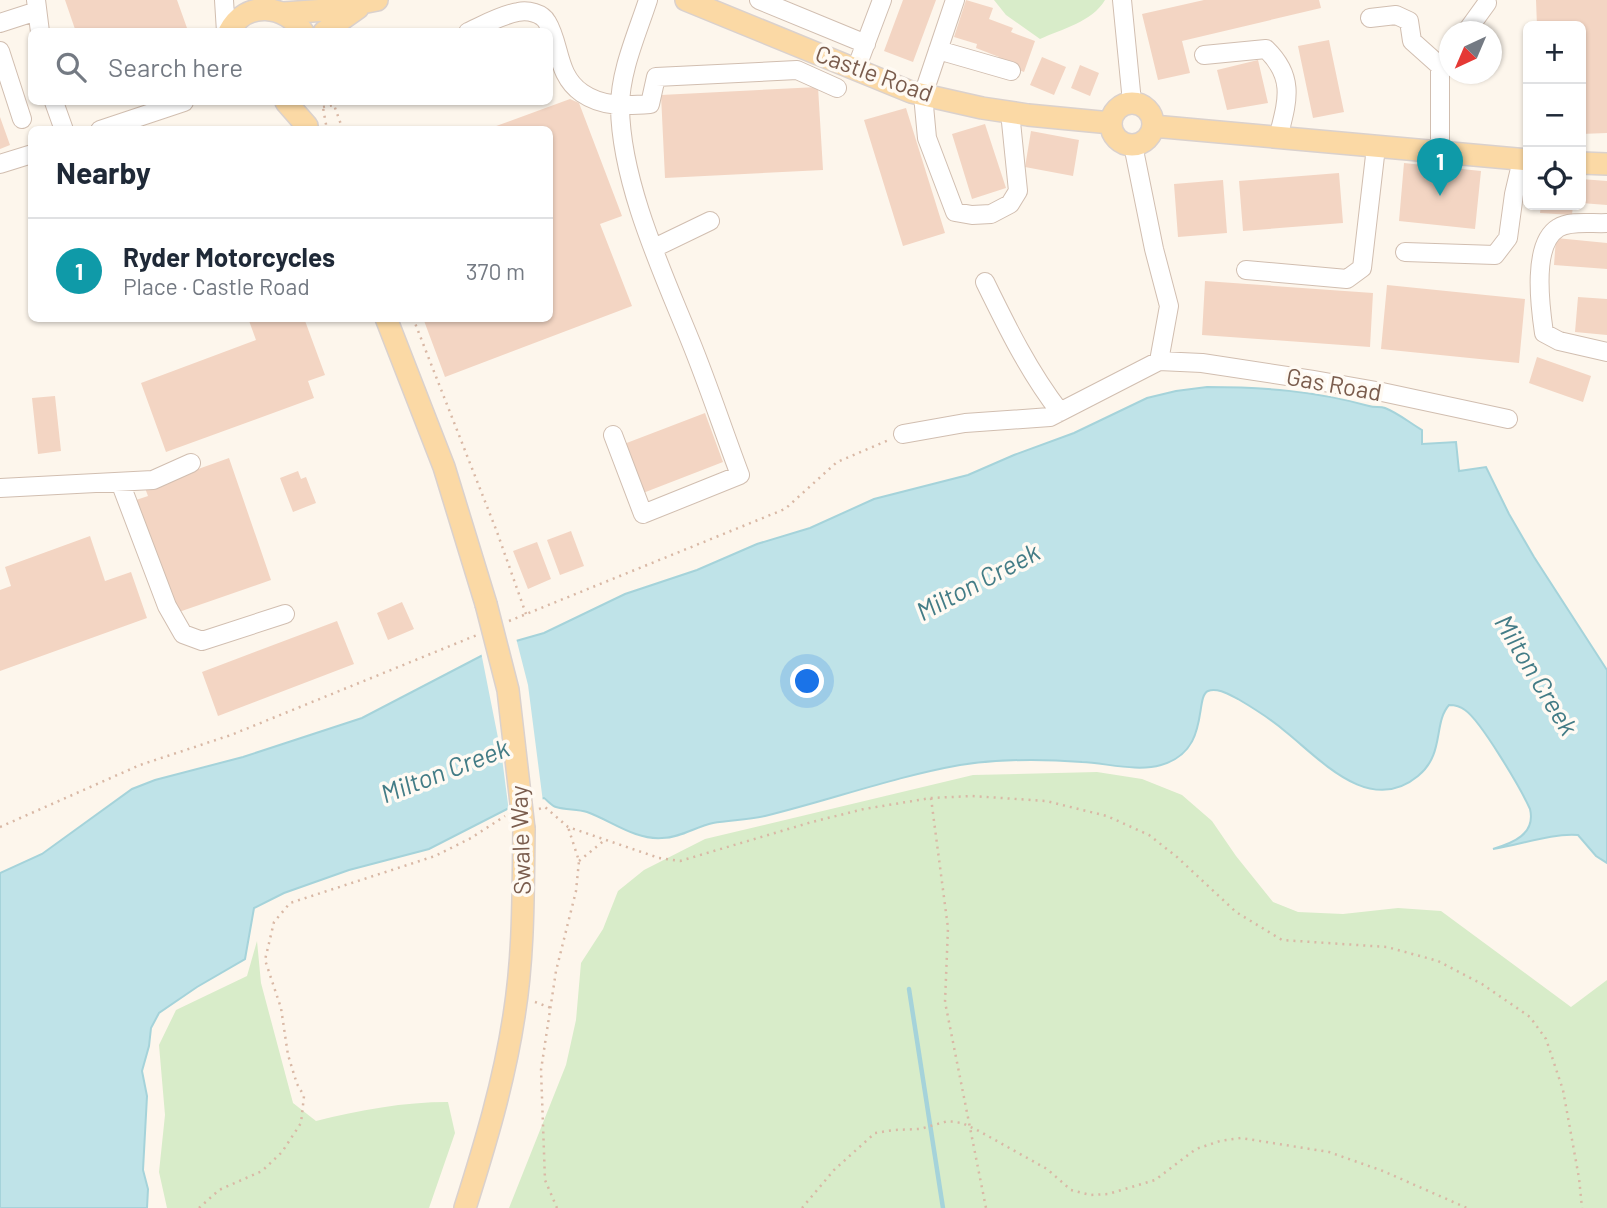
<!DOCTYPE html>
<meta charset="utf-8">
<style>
body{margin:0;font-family:Barlow,sans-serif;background:#f6f6f7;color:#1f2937}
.controls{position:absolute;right:21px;top:21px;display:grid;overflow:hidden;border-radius:10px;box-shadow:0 2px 5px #0004}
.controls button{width:63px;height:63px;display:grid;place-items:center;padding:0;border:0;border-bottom:2px solid #e0e1e3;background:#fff;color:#1f2937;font:35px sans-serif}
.compass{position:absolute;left:1439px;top:21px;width:63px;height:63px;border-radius:50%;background:#fff;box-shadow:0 2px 5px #0004;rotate:224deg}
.you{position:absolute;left:808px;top:682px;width:24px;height:24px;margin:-18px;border:5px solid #fff;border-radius:50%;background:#1a73e8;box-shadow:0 0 0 10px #1a73e833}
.badge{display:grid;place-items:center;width:46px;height:46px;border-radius:50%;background:#0b8043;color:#fff;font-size:23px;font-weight:700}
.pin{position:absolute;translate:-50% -58px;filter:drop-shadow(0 2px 4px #0008)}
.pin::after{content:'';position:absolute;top:37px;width:24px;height:21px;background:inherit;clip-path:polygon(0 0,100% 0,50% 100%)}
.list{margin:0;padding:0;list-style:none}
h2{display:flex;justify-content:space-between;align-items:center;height:91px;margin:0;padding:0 28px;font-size:30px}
h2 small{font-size:23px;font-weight:400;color:#747a83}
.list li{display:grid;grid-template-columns:46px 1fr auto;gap:21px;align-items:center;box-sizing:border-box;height:105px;padding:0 28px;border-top:2px solid #e0e1e3}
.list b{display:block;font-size:26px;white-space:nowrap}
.list p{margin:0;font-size:23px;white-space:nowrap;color:#747a83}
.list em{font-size:23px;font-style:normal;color:#747a83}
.icon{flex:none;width:38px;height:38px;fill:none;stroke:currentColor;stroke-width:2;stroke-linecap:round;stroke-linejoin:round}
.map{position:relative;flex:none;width:1607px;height:1208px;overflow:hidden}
.search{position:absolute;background:#fff;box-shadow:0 2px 5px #0004;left:28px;top:28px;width:525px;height:77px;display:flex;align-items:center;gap:18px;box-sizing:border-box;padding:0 24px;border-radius:10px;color:#747a83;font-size:26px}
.panel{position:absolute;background:#fff;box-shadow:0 2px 5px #0004;left:28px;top:126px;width:525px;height:196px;border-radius:10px}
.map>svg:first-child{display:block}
</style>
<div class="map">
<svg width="1607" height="1208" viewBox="0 0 1607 1208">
<rect width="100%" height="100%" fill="#fdf6ec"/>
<!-- green -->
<path fill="#d8ecc9" d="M 994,0 L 1105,0 C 1092,22 1062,29 1040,39 L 1006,15 Z
M 1097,772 L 1142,779 L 1182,795 L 1212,821 L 1236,856 L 1273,902 L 1298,912 L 1343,914 L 1398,908 L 1441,911 L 1571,1007 L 1607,980 L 1607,1208 L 509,1208 L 566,1065 L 576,1020 L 581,963 L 603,929 L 618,891 L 644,870 L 705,839 L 973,775 Z
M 257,941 L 261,983 L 293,1103 L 316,1121 C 359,1110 404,1102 448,1102 L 455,1133 L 429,1208 L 167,1208 L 159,1172 L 165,1115 L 159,1045 L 176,1010 L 247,976 Z"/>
<!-- water -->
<path fill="#bfe3e8" stroke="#a5d3da" stroke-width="2" d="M 1207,387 C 1263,387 1315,391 1369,406 C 1375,408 1380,406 1385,408 C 1398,413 1410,423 1422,430 L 1422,444 L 1456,442 L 1459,471 L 1486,467 L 1509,514 L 1534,557 L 1607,670 L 1607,863 L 1596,856 L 1578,835 C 1550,833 1521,845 1493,849 C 1513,843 1536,834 1530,809 C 1521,789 1481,721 1465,710 C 1460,706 1456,705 1449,705 C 1433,723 1445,754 1418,776 C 1370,816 1321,760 1286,732 C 1271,719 1255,709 1238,699 C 1230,695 1217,687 1208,691 C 1194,697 1211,751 1161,765 C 1137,772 1106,763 1082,762 C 1043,759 999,759 960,765 C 893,777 831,800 765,816 C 748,820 730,820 713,823 C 695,827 680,838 662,838 C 635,840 612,821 587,812 C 577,809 566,810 556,807 C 552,806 547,800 544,798 L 509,808 L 429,849 L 349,870 L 284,893 L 254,908 L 245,959 L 197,987 L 159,1013 L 151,1028 L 149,1046 L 142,1071 L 147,1096 L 143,1170 L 148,1189 L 147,1208 L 0,1208 L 0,873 L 42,854 L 132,789 L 155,780 L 243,757 L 362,718 L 483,655 L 516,641 L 544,633 L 625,594 L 697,570 L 757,544 L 810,528 L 874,499 L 968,475 L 1014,455 L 1074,433 L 1147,398 L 1176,391 Z"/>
<!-- pier -->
<path fill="#fdf6ec" d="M 516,638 L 528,685 L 543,802 L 509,812 L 502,758 L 481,652 Z"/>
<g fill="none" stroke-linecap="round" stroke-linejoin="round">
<!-- stream -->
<path stroke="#a5d3da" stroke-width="4.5" d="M 909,989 L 943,1208"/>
</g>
<!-- building -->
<path fill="#f3d5c3" d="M 65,0 L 177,0 L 187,28 L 176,32 L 76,32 Z
M 903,0 L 936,0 L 913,62 L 884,51 Z
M 966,0 L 993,8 L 989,19 L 1013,28 L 1011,32 L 1035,41 L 1024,72 L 998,62 L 999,57 L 976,48 L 977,44 L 954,37 Z
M 1204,0 L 1319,0 L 1321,8 L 1182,41 L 1190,73 L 1158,80 L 1142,14 Z
M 1536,0 L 1607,0 L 1607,133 L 1581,134 L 1581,26 L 1537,26 Z
M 1329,40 L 1344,112 L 1313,118 L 1298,46 Z
M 1042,57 L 1066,67 L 1054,95 L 1030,85 Z
M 1258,60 L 1268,103 L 1227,110 L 1217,70 Z
M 1080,65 L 1099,73 L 1090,96 L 1071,88 Z
M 818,87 L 823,170 L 665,178 L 661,95 Z
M 570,99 L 579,103 L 622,216 L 600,224 L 632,306 L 445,377 L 423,318 L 550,318 L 550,130 L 488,129 Z
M 906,108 L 945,233 L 903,246 L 864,120 Z
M 0,117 L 10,145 L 0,149 Z
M 985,124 L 1006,188 L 972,199 L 952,134 Z
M 1031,131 L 1079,140 L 1073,176 L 1025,167 Z
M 1404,163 L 1481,171 L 1475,229 L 1399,221 Z
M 1339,173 L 1343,223 L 1243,231 L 1239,181 Z
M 1581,179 L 1607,181 L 1607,205 L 1581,203 Z
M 1223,180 L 1227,233 L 1178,237 L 1174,184 Z
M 1541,205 L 1573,205 L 1572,215 L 1540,213 Z
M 1556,238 L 1607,243 L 1607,269 L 1554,265 Z
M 1205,281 L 1373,293 L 1370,347 L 1202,335 Z
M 1387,285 L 1525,299 L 1519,363 L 1381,349 Z
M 1578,297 L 1607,299 L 1607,335 L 1575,332 Z
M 248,318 L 304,318 L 325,375 L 308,381 L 314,398 L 166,452 L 141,383 L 256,340 Z
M 1537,357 L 1591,376 L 1583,402 L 1529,383 Z
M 55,396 L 61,451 L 38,454 L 32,398 Z
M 705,413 L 723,462 L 643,493 L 624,444 Z
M 229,458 L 271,580 L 176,613 L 136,500 L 148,496 L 145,488 Z
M 298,471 L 301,479 L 306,477 L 316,503 L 293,512 L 280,478 Z
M 571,531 L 584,566 L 560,575 L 547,540 Z
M 90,536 L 105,581 L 131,572 L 147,618 L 0,671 L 0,590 L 11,586 L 5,567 Z
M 537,542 L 551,579 L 528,589 L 513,551 Z
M 402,602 L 414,629 L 388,640 L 377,613 Z
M 337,621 L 354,664 L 218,716 L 202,672 Z"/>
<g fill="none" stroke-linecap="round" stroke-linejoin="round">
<!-- minor casing -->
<g stroke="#d1beb0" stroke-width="20">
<path id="minor" d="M 36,0 L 40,32
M 224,0 L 226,32
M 759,0 L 866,44
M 955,0 L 923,95 L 927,138 L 955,212 L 972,215 L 991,214 L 1010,204 L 1018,191 L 1010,112
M 1122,0 L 1132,102
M 1370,18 L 1396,15 L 1409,21 L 1412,41 L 1440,66 L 1440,153
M 0,23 L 37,11
M 468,32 C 483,25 501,15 518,12 C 528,10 542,13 547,22 C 561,45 556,75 582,93 C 602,107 626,106 650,104 L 656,77 L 797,70 L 837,88
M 1466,32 L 1487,3
M 938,50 L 1011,71
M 0,51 L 22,119
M 1204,55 L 1266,49 C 1296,78 1287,102 1278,138
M 856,69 L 882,0
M 54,102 L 64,130
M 100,130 L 184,102
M 1133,145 L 1154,249 L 1169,306 L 1159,361
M 0,164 L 32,154
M 1607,223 C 1593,224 1570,220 1558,228 C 1532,244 1540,306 1544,333 L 1559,341 L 1607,352
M 654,248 L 710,221
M 1405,252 L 1495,255 L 1508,238 L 1514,194 L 1522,160
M 1246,270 L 1347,279 L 1362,268 L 1376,147
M 985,282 C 1007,327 1029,372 1060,412
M 903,434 L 965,423 L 1050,417 L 1159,361 L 1202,363 L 1313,380 L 1382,392 L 1508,419
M 613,435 L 643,514 L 740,475 C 723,430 708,384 690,340 C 662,271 621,183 620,107 C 620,71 637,34 648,0
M 120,482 L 167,606 L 183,634 L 202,641 L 285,614
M 0,488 L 153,480 L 191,463"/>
</g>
<!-- major casing -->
<g stroke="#dad1cd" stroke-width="24">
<path id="major" d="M 686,0 L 911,92 L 982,108 L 1028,115 L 1111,123
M 284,13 L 326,10 L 377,0
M 229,32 C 245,0 286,4 303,32
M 324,32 L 358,8
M 286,102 L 307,126
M1111 124a21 21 0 1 1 42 0a21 21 0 1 1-42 0Z
M 1153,126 L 1528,160
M 1581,163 L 1607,164
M 386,318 L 444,467 L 486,604
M 465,1208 C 485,1145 504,1082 514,1016 C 524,954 523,892 524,829"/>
</g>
<!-- path -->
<path stroke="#d9b8a5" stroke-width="2.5" stroke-dasharray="2 5" stroke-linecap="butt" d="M 322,102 L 327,130
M 323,107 L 334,105 L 343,130
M 413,318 L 497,532 L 526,614
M 509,621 L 785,509 L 837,462 L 889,440
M 931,798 L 948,928 L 945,1002 L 986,1208
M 539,809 L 545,807 L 568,827 L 659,858 L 680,861 L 812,822 L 864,809 L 931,798 L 972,796 L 1046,801 L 1107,816 L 1149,835 L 1177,857 L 1236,912 L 1282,940 L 1387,947 L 1438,961 L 1482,984 L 1530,1017 L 1546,1039 L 1563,1090 L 1579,1178 L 1582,1208
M 0,827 L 140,765 L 231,735 L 477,635
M 579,861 L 606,839
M 535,1002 L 551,1008
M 199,1208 L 219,1190 L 262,1171 L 282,1152 L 301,1123 L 304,1096 L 297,1084 L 288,1055 L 281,1008 L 265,960 L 274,922 L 290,903 L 435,856 L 471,838 L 505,816
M 557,1208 L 545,1180 L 541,1070 L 556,971 L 576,891 L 579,861 L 568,827
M 802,1208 L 834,1170 L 875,1133 L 894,1130 L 920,1129 L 948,1121 L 962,1123 L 979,1131 L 1047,1169 L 1071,1190 L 1090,1195 L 1108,1194 L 1155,1180 L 1196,1149 L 1220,1141 L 1241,1138 L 1329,1152 L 1383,1171 L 1467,1208"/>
<!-- minor -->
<use href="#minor" stroke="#fff" stroke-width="18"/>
<!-- major -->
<use href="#major" stroke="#fbd9a5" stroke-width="21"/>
<!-- major-bridge casing -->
<g stroke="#dad1cd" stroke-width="24" stroke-linecap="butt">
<path id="major-bridge" d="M 486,604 L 508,690 L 524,829"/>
</g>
<!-- major-bridge -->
<use href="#major-bridge" stroke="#fbd9a5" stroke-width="21"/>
</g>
<g text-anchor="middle" stroke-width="7" stroke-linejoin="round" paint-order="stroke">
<!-- street labels -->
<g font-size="24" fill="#7a5c4d" stroke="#fffaf3">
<text transform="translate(874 74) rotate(20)" y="8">Castle Road</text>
<text transform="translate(1334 385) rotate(10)" y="8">Gas Road</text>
<text transform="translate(521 840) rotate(-92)" y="8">Swale Way</text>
</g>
<!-- water labels -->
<g font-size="26" font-style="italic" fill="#437c86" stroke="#fffaf3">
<text transform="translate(978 582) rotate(-28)" y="9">Milton Creek</text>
<text transform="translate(1536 675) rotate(59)" y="9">Milton Creek</text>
<text transform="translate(445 771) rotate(-21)" y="9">Milton Creek</text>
</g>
</g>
</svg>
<div class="controls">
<button>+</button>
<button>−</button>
<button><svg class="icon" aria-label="locate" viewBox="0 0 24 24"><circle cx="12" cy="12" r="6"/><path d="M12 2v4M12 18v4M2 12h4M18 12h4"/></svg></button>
</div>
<svg class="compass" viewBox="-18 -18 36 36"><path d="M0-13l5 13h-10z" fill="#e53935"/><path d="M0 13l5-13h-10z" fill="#747a83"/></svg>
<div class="you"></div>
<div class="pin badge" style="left:1440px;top:196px;background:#0f9aa8">1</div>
<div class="search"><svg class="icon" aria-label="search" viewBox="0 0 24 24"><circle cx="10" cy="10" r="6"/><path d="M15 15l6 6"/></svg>Search here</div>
<section class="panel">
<h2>Nearby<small></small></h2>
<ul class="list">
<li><span class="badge" style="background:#0f9aa8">1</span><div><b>Ryder Motorcycles</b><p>Place · Castle Road</p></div><em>370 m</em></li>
</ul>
</section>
</div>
